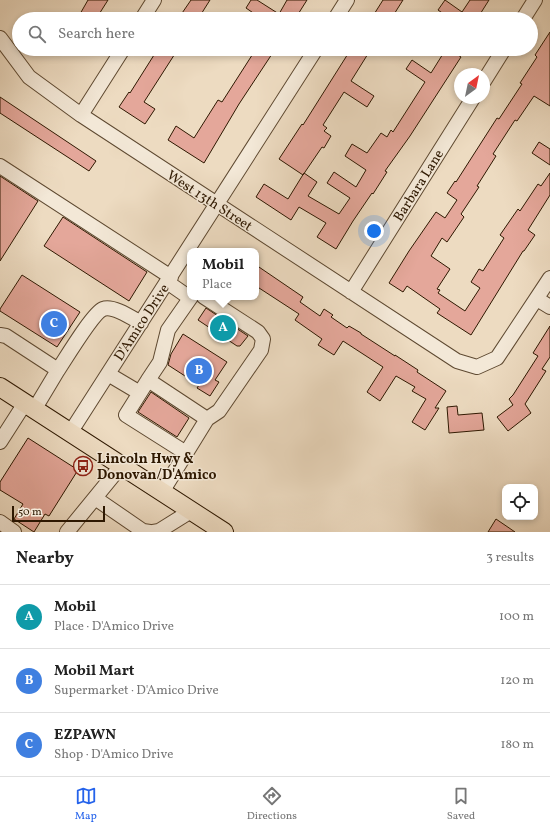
<!DOCTYPE html>
<meta charset="utf-8">
<style>
body{margin:0;font-family:Vollkorn,serif;background:#f2f2f2;color:#222}
.controls{position:absolute;right:12px;bottom:12px;display:grid;overflow:hidden;border-radius:8px;box-shadow:0 2px 6px #0003}
.controls button{width:36px;height:36px;display:grid;place-items:center;padding:0;border:0;border-bottom:1px solid #e0e0e0;background:#fff;color:#222;font:20px sans-serif}
.compass{position:absolute;left:454px;top:68px;width:36px;height:36px;border-radius:50%;background:#fff;box-shadow:0 2px 6px #0003;rotate:33deg}
.scale{position:absolute;left:12px;bottom:10px;width:93px;box-sizing:border-box;padding-left:4px;border:2px solid #2e1801;border-top:0;font-size:11px;line-height:14px;white-space:nowrap;color:#2e1801;-webkit-text-stroke:3px #f3e8d7;paint-order:stroke}
.you{position:absolute;left:374px;top:231px;width:14px;height:14px;margin:-10px;border:3px solid #fff;border-radius:50%;background:#1a73e8;box-shadow:0 0 0 6px #1a73e833}
.badge{display:grid;place-items:center;width:26px;height:26px;border-radius:50%;background:#2563eb;color:#fff;font-size:13px;font-weight:700}
.pin{position:absolute;translate:-50% -50%;border:2px solid #fff;box-shadow:0 1px 4px #0006}
.popup{position:absolute;left:187px;top:248px;width:72px;height:52px;box-sizing:border-box;display:grid;place-content:center;border-radius:8px;background:#fff;filter:drop-shadow(0 1px 3px #0005);font-size:13px;white-space:nowrap;color:#767676}
.popup b{font-size:15px;color:#222}
.popup::after{content:'';position:absolute;left:50%;top:100%;margin-left:-8px;border:8px solid transparent;border-top-color:#fff}
.list{margin:0;padding:0;list-style:none}
h2{display:flex;justify-content:space-between;align-items:center;height:52px;margin:0;padding:0 16px;font-size:17px}
h2 small{font-size:13px;font-weight:400;color:#767676}
.list li{display:grid;grid-template-columns:26px 1fr auto;gap:12px;align-items:center;box-sizing:border-box;height:64px;padding:0 16px;border-top:1px solid #e0e0e0}
.list b{display:block;font-size:15px;white-space:nowrap}
.list p{margin:0;font-size:13px;white-space:nowrap;color:#767676}
.list em{font-size:13px;font-style:normal;color:#767676}
.icon{flex:none;width:22px;height:22px;fill:none;stroke:currentColor;stroke-width:2;stroke-linecap:round;stroke-linejoin:round}
.map{position:relative;flex:none;width:550px;height:532px;overflow:hidden}
.search{position:absolute;background:#fff;box-shadow:0 2px 6px #0003;left:12px;right:12px;top:12px;height:44px;display:flex;align-items:center;gap:10px;box-sizing:border-box;padding:0 14px;border-radius:22px;color:#767676;font-size:15px}
.sheet{height:244px;background:#fff}
nav{display:flex;justify-content:space-around;align-items:center;box-sizing:border-box;height:56px;border-top:1px solid #e0e0e0;background:#fff;font-size:11px;color:#767676}
nav a{display:grid;justify-items:center;gap:2px}
nav .on{color:#2563eb}
.map>svg:first-child{display:block}
</style>
<div class="map">
<svg width="550" height="532" viewBox="0 0 550 532">
<rect width="100%" height="100%" fill="#eddbc1"/>
<filter id="stains"><feTurbulence type="fractalNoise" baseFrequency=".005" numOctaves="4"/><feColorMatrix values="0 0 0 0 .2 0 0 0 0 .09 0 0 0 0 .02 0 0 0 .5 -.17"/></filter>
<radialGradient id="worn" r=".72"><stop offset=".6" stop-color="#630" stop-opacity="0"/><stop offset="1" stop-color="#630" stop-opacity=".3"/></radialGradient>
<!-- building -->
<path fill="#e4a79a" stroke="#2e1801" d="M 88,0 L 108,0 L 96,19 L 87,19 L 80,14 Z
M 191,0 L 210,0 L 198,19 L 178,19 Z
M 251,0 L 257,0 L 279,14 L 287,0 L 307,0 L 295,19 L 262,19 L 246,8 Z
M 383,0 L 403,0 L 391,19 L 371,19 Z
M 445,0 L 462,12 L 470,0 L 489,0 L 477,19 L 451,19 L 438,10 Z
M 550,32 L 550,106 L 534,96 L 517,121 L 515,120 L 493,154 L 496,156 L 477,186 L 479,187 L 461,214 L 464,217 L 447,242 L 442,238 L 431,256 L 450,269 L 437,289 L 440,290 L 438,293 L 465,311 L 480,288 L 471,282 L 479,269 L 483,271 L 504,238 L 500,235 L 518,209 L 520,211 L 538,184 L 541,186 L 550,173 L 550,195 L 528,230 L 535,235 L 524,251 L 523,251 L 471,335 L 437,313 L 440,309 L 407,286 L 403,292 L 389,283 L 409,251 L 436,212 L 445,218 L 457,200 L 447,193 L 455,181 L 456,182 L 497,118 L 499,119 L 522,84 L 520,83 L 537,57 L 535,55 Z
M 159,49 L 178,49 L 144,102 L 155,109 L 145,124 L 119,107 L 129,92 L 130,93 L 154,55 L 155,56 Z
M 256,49 L 264,49 L 272,54 L 239,104 L 204,163 L 168,140 L 176,126 L 194,138 L 218,100 L 222,102 Z
M 351,49 L 371,49 L 351,81 L 374,96 L 367,107 L 344,92 L 323,125 L 327,128 L 324,131 L 331,136 L 324,148 L 322,147 L 303,175 L 279,159 L 302,124 L 303,125 Z
M 446,49 L 449,49 L 461,57 L 410,136 L 385,171 L 387,172 L 373,194 L 372,193 L 353,221 L 336,249 L 317,237 L 326,223 L 299,207 L 291,220 L 256,197 L 264,184 L 288,199 L 304,173 L 317,182 L 308,196 L 339,214 L 350,198 L 327,183 L 334,172 L 356,187 L 366,170 L 345,156 L 352,144 L 367,153 L 381,133 L 387,137 L 391,130 L 393,132 L 425,82 L 406,69 L 412,60 L 431,73 Z
M 0,97 L 96,161 L 89,171 L 0,113 Z
M 539,142 L 550,149 L 550,165 L 532,153 Z
M 0,176 L 38,201 L 0,261 Z
M 63,217 L 147,272 L 129,301 L 44,246 Z
M 256,265 L 303,297 L 300,302 L 320,316 L 324,309 L 333,315 L 331,317 L 347,328 L 349,326 L 361,333 L 361,334 L 395,356 L 395,355 L 418,370 L 417,372 L 446,391 L 435,408 L 439,408 L 425,430 L 412,422 L 426,399 L 412,391 L 415,387 L 396,376 L 380,401 L 367,392 L 383,367 L 343,341 L 334,355 L 318,345 L 322,339 L 295,320 L 299,314 L 256,286 Z
M 22,275 L 80,312 L 57,347 L 0,311 L 0,309 Z
M 206,308 L 248,336 L 240,346 L 237,346 L 198,320 Z
M 550,326 L 550,357 L 542,369 L 546,371 L 525,404 L 531,413 L 508,431 L 497,417 L 513,405 L 509,399 L 513,395 L 538,356 L 533,353 Z
M 183,334 L 227,362 L 215,380 L 219,382 L 210,396 L 197,388 L 199,385 L 168,365 L 171,354 Z
M 151,392 L 189,418 L 177,437 L 138,412 Z
M 457,406 L 458,415 L 482,413 L 484,430 L 449,433 L 447,407 Z
M 28,438 L 78,470 L 49,516 L 45,514 L 34,532 L 14,519 L 23,504 L 0,490 L 0,482 Z
M 496,519 L 515,532 L 488,532 Z"/>
<g fill="none" stroke-linecap="round" stroke-linejoin="round">
<!-- minor casing -->
<g stroke="#5e4931" stroke-width="16">
<path id="minor" d="M 142,19 L 154,0
M 335,19 L 347,0
M 523,19 L 535,0
M 0,38 L 29,77 L 81,115 L 457,361 L 477,367 L 497,358 L 550,278
M 484,81 L 504,49
M 81,115 L 123,49
M 0,166 L 171,277
M 167,282 L 190,298
M 351,292 L 473,98
M 204,297 L 258,332 L 263,339 L 261,350 L 219,411 L 207,419
M 537,299 L 550,307
M 0,335 L 6,336 L 58,370 L 34,410
M 58,370 C 66,358 93,313 103,309 C 113,305 132,318 141,323
M 108,374 L 140,393
M 148,380 L 160,362 L 168,330 L 191,297
M 70,433 L 316,49
M 0,442 L 25,403
M 162,492 L 207,419 L 148,380 L 126,415 L 186,453
M 95,498 L 143,531 L 150,532
M 0,522 L 14,532
M 67,532 L 121,466
M 153,532 L 159,531 L 191,511"/>
</g>
<!-- major casing -->
<g stroke="#2e1801" stroke-width="20">
<path id="major" d="M 0,387 L 224,532"/>
</g>
<!-- minor -->
<use href="#minor" stroke="#f3e8d7" stroke-width="14"/>
<!-- major -->
<use href="#major" stroke="#eddbc1" stroke-width="18"/>
</g>
<!-- icons -->
<defs>
<g id="bus-ring" transform="scale(1)"><circle r="9.5" fill="#f3e8d7" stroke="#8f2418" stroke-width="1.5"/><path d="M-5-6H5V4H4V6H2V4H-2V6H-4V4H-5ZM-3.5-4V0h7V-4ZM-3.5 1.2v1.5H-2V1.2ZM2 1.2v1.5H3.5V1.2Z" fill="#8f2418"/></g>
</defs>
<g fill-rule="evenodd">
<use href="#bus-ring" x="83" y="466"/>
</g>
<g text-anchor="middle" stroke-width="3" stroke-linejoin="round" paint-order="stroke">
<!-- street labels -->
<g font-size="14" fill="#2e1801" stroke="#f3e8d7">
<text transform="translate(418 185) rotate(-58)" y="5">Barbara Lane</text>
<text transform="translate(210 200) rotate(33)" y="5">West 13th Street</text>
<text transform="translate(141 322) rotate(-57)" y="5">D'Amico Drive</text>
</g>
<!-- poi labels -->
<g font-size="14" font-weight="bold" fill="#2e1801" stroke="#f3e8d7" text-anchor="start">
<text x="97" y="463">Lincoln Hwy &amp;<tspan x="97" dy="16">Donovan/D'Amico</tspan></text>
</g>
</g>
<rect width="100%" height="100%" filter="url(#stains)"/>
<rect width="100%" height="100%" fill="url(#worn)"/>
</svg>
<div class="controls">
<button><svg class="icon" aria-label="locate" viewBox="0 0 24 24"><circle cx="12" cy="12" r="6"/><path d="M12 2v4M12 18v4M2 12h4M18 12h4"/></svg></button>
</div>
<svg class="compass" viewBox="-18 -18 36 36"><path d="M0-13l5 13h-10z" fill="#e53935"/><path d="M0 13l5-13h-10z" fill="#767676"/></svg>
<div class="scale">50 m</div>
<div class="you"></div>
<div class="pin badge" style="left:223px;top:328px;background:#0f9aa8">A</div>
<div class="popup"><b>Mobil</b>Place</div>
<div class="pin badge" style="left:199px;top:371px;background:#3f7fe0">B</div>
<div class="pin badge" style="left:54px;top:324px;background:#3f7fe0">C</div>
<div class="search"><svg class="icon" aria-label="search" viewBox="0 0 24 24"><circle cx="10" cy="10" r="6"/><path d="M15 15l6 6"/></svg>Search here</div>
</div>
<section class="sheet">
<h2>Nearby<small>3 results</small></h2>
<ul class="list">
<li><span class="badge" style="background:#0f9aa8">A</span><div><b>Mobil</b><p>Place · D'Amico Drive</p></div><em>100 m</em></li>
<li><span class="badge" style="background:#3f7fe0">B</span><div><b>Mobil Mart</b><p>Supermarket · D'Amico Drive</p></div><em>120 m</em></li>
<li><span class="badge" style="background:#3f7fe0">C</span><div><b>EZPAWN</b><p>Shop · D'Amico Drive</p></div><em>180 m</em></li>
</ul>
</section>
<nav>
<a class="on"><svg class="icon" aria-label="map" viewBox="0 0 24 24"><path d="M3 6l6-2 6 2 6-2v14l-6 2-6-2-6 2zM9 4v14M15 6v14"/></svg>Map</a>
<a><svg class="icon" aria-label="directions" viewBox="0 0 24 24"><path d="M12 3l9 9-9 9-9-9zM9 14v-3h6M13 9l2 2-2 2"/></svg>Directions</a>
<a><svg class="icon" aria-label="saved" viewBox="0 0 24 24"><path d="M7 4h10v16l-5-4-5 4z"/></svg>Saved</a>
</nav>
